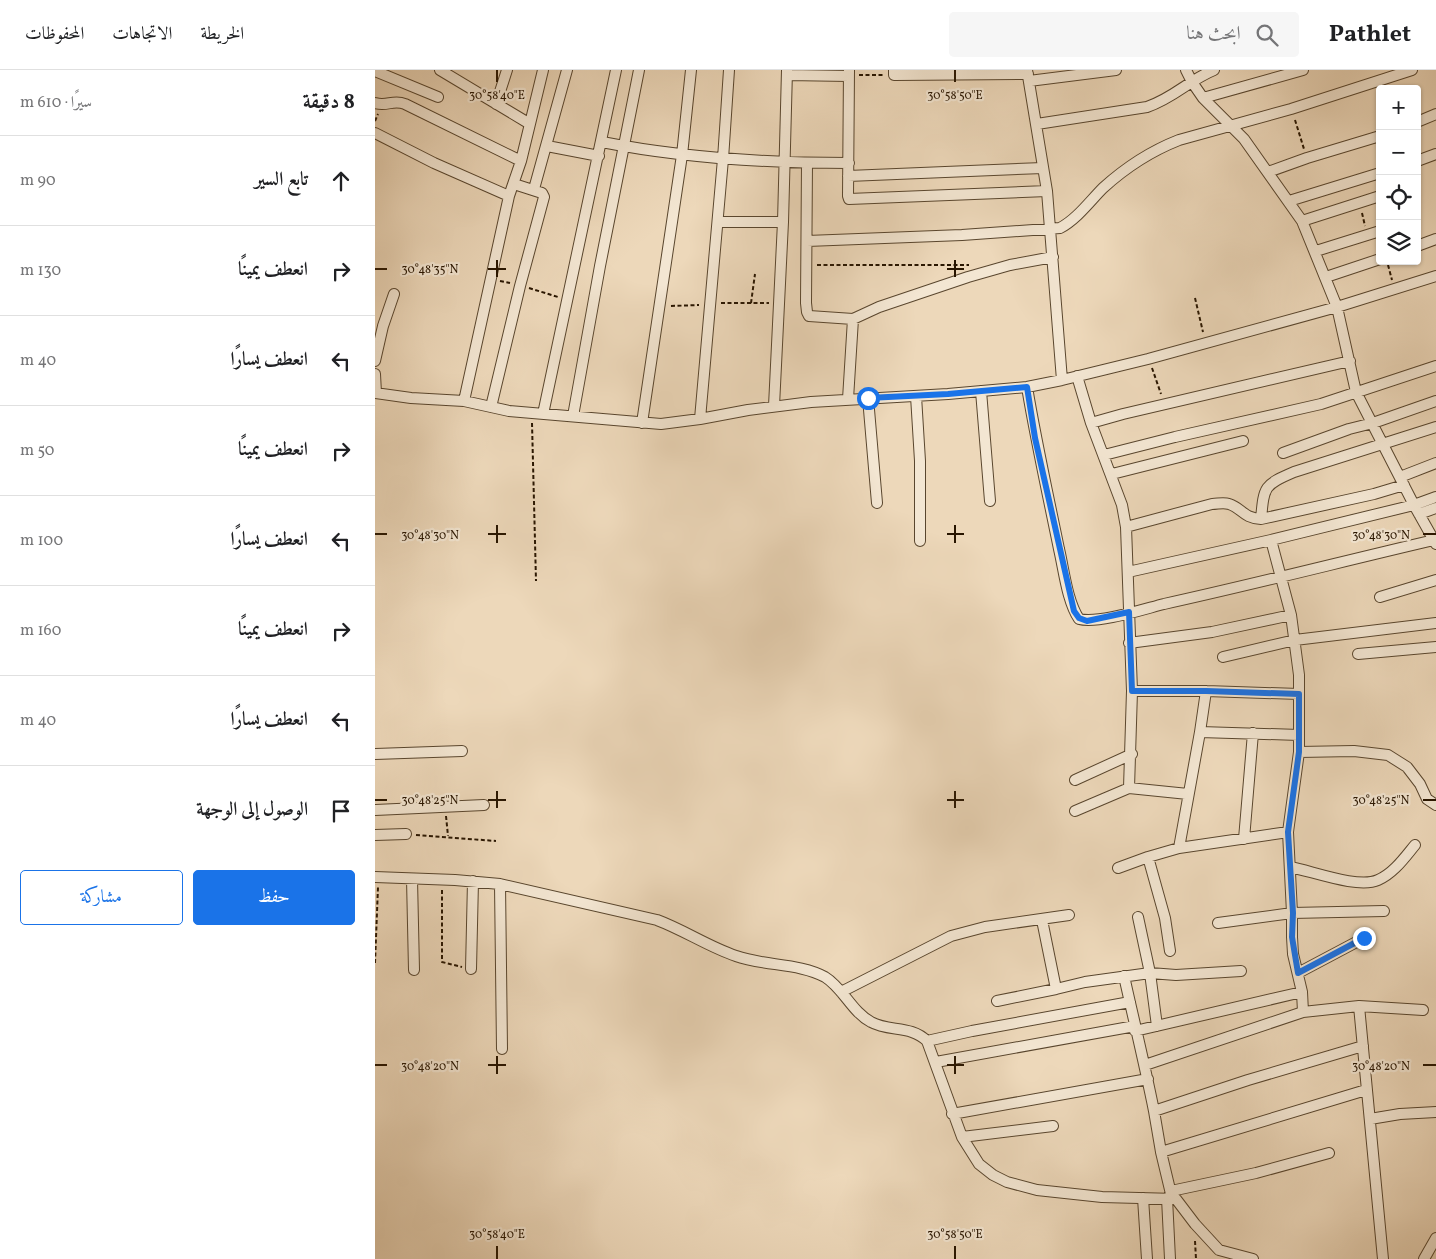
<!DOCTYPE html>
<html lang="ar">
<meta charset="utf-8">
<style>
body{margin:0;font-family:Vollkorn,Amiri,serif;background:#f6f6f6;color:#202124;direction:rtl}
.controls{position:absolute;right:15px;top:15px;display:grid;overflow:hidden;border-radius:5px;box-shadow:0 1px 4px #0004}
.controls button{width:45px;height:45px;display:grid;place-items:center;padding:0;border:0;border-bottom:1px solid #e0e0e0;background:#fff;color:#202124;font:25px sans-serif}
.stop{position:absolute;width:15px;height:15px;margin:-11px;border:4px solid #1a73e8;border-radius:50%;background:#fff}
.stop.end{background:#1a73e8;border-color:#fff;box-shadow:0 1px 5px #0008}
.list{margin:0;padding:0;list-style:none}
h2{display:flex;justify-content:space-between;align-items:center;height:65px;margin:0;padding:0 20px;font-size:21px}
h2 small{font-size:16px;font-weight:400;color:#757577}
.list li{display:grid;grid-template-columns:32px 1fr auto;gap:15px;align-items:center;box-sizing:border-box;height:90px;padding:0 20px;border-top:1px solid #e0e0e0}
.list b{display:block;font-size:19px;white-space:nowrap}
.list em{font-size:16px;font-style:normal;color:#757577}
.actions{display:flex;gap:10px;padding:15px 20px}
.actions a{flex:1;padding:11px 0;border:1px solid #1a73e8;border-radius:5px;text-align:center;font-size:18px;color:#1a73e8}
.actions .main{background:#1a73e8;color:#fff}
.icon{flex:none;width:28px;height:28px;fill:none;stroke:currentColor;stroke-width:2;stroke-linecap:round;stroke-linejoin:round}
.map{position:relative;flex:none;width:1061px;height:1189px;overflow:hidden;direction:ltr}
header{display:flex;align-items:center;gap:30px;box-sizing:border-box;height:70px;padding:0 25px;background:#fff;border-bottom:1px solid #e0e0e0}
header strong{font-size:24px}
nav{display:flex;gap:28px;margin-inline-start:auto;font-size:18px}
.search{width:350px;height:45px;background:#f6f6f6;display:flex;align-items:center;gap:12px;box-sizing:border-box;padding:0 18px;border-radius:5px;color:#757577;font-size:19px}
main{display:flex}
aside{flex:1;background:#fff}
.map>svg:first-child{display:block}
</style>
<header>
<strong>Pathlet</strong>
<div class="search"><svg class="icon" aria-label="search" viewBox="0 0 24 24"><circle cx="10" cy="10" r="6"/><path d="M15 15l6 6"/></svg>ابحث هنا</div>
<nav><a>الخريطة</a><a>الاتجاهات</a><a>المحفوظات</a></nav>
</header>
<main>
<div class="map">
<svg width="1061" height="1189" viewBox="0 0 1061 1189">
<rect width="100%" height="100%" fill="#edd8ba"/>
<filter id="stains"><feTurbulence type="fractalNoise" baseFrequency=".004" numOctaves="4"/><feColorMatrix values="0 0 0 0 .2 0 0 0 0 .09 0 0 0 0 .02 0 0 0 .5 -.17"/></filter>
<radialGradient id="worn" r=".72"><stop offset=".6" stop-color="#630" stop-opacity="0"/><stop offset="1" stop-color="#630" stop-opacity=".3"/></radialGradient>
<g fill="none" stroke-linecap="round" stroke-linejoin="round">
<!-- minor casing -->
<g stroke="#59462e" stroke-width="12">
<path id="minor" d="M 65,0 L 155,54
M 474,0 L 473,126 L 474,129 L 672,121
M 519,0 L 519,5 L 653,4
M 652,0 L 672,121 L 687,310
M 811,0 L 817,12 L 828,28 L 869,69 L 927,151 L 962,237 L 981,322 L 1039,435 L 1061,474
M 0,1 L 63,27
M 412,5 L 474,6
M 654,11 L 741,0
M 828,28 L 928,0
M 0,33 C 12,37 18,29 30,34 L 146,91
M 121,34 L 132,0
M 1042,52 L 1061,44
M 662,54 L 772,37 C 799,28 814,10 839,0
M 0,63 L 59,93 L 134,126 L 146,91 L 168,0
M 227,72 C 308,88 391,93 474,93
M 172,76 L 224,86
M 1042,91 L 1061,84
M 432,93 L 431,233 L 432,242 L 434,246 L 478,249 L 504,237 L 593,207 L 635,195 L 678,187
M 893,102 L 932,88 L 1005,66
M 473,106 L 668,98
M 159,119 L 192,0
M 134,126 L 89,331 L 134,341 L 286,354 L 325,349 L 373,340 L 436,332 L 573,324 L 652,317 L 687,310 L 773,289 L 962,237 L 1061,206
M 914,131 L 1005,103
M 927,151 L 1005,126
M 343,152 L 408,152
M 432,171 L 587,165 L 685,158 C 702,149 715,131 728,118 C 750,98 776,81 804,70 L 916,39 L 1037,0
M 1042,176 L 1061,169
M 941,181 L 1005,161
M 951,207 L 1005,189
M 0,291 L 8,256 L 19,224
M 0,304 L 1,323
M 702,306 L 716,353 L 747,435 L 751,457 L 757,621 L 754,718
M 652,317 C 661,371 673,425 684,479 C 689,500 692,531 704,549 C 723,554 769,539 789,534 C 880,514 969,491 1059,470
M 606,321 L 615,431
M 0,323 L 36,328 L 89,331
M 541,326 L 545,391 L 545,471
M 493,328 L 502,433
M 473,329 L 478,249
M 399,336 L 408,152 L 412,0
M 116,337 L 145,216 L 169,127 L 167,123 L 139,114
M 168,344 L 241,0
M 198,346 L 225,196 L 264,0
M 325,349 L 348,89 L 354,0
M 267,353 L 307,85 L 316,0
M 716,353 L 748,344 L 975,291
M 908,383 L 974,359 L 998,353 L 1061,331
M 729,385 L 800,367 L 946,334 L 1061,296
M 737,404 L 868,371
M 1025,407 L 1061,393
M 1044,444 L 1061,438
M 886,449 C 889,416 889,415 919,402 L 1061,357
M 751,457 L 837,434 C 843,434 848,432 854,434 C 867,438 868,448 886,449 L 999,424 L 1029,415
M 896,470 L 916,545 L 924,605 L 924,682 L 913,762 L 917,843 L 917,867 L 918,884 L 927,922 L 928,942
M 753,502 L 896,470 L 1039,435 L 1061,427
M 1005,527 L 1061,510
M 754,573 L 837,562 L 916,545
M 983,584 L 1061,577
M 848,587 L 920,570 L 1061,553
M 757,621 L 831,621 L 924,624
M 825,662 L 924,665
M 924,682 L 979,681 L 1013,685 L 1032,697 L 1045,714 L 1052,729 L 1061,735
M 0,684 L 87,681
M 700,710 L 757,684
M 0,740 L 109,735
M 700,741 L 754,718 L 813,724
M 0,765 L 31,764
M 869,769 L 878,663
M 804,778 L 825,662 L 831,621
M 773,787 L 790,848 L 795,881
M 915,797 C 937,801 983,819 1003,810 C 1019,803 1030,787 1040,775
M 743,798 L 773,787 L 804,778 L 913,762
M 0,807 L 80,810 L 125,814 L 282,850 C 309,860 334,877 361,886 C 388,896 425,893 450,907 C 468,918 477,942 496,952 C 514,962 536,955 552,971 L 587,1067 L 604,1094 L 618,1105 L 632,1112 L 662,1120 L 727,1127 L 801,1129 L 820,1154 L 844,1180 L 878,1189
M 37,809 L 39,900
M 125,814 L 127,979
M 763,847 L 775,903 L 782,956
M 843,853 L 917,843 L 1009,841
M 96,899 L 98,811
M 923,903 L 989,868
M 749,906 C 759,951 770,996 779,1041
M 681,919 L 710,912 L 775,903 L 801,905 L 866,901
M 466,922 L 576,866 L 610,857 L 694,845
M 622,931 L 681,919 L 667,850
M 984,936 L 1008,1189
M 760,961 L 927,922
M 552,971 L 597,961 L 755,932
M 561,992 L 760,956
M 770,995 L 928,942 L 984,936 L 1048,940
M 577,1044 L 773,1009
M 995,1049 L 1025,1044 L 1061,1042
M 587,1067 L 678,1056
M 786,1082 L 991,1020
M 796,1121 L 881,1103 L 954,1083
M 768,1128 L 772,1189
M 792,1128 L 795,1189
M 797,1128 L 786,1082 L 779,1041 L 873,1010 L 988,976
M 1049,1189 L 1061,1168"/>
</g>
<!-- path -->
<path stroke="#281500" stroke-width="2" stroke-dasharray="4 2.5" stroke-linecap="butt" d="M 484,5 L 509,5
M 920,50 L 929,79
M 0,51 L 3,44
M 987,143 L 990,156
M 442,195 L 594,195
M 1013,195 L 1017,210
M 125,211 L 135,213
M 154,218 L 183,227
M 820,228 L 828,262
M 346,233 L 394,233
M 376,233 L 380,204
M 296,236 L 324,235
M 777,298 L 786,324
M 157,353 L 161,511
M 71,746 L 73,766
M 41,765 L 121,771
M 67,820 L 67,892 L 87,897
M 0,893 L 3,817
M 820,1171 L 821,1189"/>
<!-- minor -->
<use href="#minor" stroke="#f3e6d2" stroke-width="10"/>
</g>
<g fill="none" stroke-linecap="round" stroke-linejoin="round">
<!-- route -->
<path stroke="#1a73e8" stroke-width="6" d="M 493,328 L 573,324 L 652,317 L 660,368 L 699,541 L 704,548 L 712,551 L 754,542 L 757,621 L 831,621 L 924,624 L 924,682 L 913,762 L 918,843 L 917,867 L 923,903 L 989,868"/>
</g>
<!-- ticks -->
<path fill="none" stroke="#281500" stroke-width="2" d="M 122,0 L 122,12M 580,0 L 580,12M 122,190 L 122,207M 580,190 L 580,207M 0,199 L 12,199M 113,199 L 131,199M 572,199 L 589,199M 122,455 L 122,473M 580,455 L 580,473M 0,464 L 12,464M 113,464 L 131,464M 572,464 L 589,464M 1048,464 L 1061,464M 122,721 L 122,738M 580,721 L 580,738M 0,730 L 12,730M 113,730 L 131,730M 572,730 L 589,730M 1048,730 L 1061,730M 122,986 L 122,1004M 580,986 L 580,1004M 0,995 L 12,995M 113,995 L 131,995M 572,995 L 589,995M 1048,995 L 1061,995M 122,1176 L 122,1189M 580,1176 L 580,1189"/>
<g font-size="12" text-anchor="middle" fill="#281500" stroke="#f3e6d2" stroke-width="4.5" stroke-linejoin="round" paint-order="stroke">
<text x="122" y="29">30°58'40"E</text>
<text x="580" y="29">30°58'50"E</text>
<text x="55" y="203">30°48'35"N</text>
<text x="55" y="469">30°48'30"N</text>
<text x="1006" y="469">30°48'30"N</text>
<text x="55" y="734">30°48'25"N</text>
<text x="1006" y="734">30°48'25"N</text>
<text x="55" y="1000">30°48'20"N</text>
<text x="1006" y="1000">30°48'20"N</text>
<text x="122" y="1168">30°58'40"E</text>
<text x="580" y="1168">30°58'50"E</text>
</g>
<rect width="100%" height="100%" filter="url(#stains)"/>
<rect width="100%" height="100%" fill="url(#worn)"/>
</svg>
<div class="controls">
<button>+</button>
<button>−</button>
<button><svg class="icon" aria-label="locate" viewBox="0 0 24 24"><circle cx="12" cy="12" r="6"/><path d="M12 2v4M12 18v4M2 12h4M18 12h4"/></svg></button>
<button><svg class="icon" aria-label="layers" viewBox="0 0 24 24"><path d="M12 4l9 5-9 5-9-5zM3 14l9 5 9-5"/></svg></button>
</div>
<div class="stop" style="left:493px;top:328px"></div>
<div class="stop end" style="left:989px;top:868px"></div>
</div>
<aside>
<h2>8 دقيقة<small>سيرًا · 610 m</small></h2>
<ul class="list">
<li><svg class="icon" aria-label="ahead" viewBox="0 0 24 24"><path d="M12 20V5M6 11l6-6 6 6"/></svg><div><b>تابع السير</b></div><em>90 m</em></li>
<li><svg class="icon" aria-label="right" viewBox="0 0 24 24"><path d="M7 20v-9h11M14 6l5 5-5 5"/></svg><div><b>انعطف يمينًا</b></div><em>130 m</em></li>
<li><svg class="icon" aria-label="left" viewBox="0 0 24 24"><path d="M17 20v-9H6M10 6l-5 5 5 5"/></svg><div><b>انعطف يسارًا</b></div><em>40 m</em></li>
<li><svg class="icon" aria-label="right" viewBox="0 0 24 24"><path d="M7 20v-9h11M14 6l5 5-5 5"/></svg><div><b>انعطف يمينًا</b></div><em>50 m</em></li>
<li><svg class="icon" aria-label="left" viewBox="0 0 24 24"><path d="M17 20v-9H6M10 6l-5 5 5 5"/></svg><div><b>انعطف يسارًا</b></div><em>100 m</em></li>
<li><svg class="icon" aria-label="right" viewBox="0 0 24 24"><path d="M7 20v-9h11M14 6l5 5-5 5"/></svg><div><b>انعطف يمينًا</b></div><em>160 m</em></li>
<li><svg class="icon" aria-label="left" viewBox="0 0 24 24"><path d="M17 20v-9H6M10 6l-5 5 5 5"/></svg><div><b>انعطف يسارًا</b></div><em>40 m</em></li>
<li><svg class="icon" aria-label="arrive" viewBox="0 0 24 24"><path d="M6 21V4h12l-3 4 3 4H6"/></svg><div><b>الوصول إلى الوجهة</b></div></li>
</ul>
<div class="actions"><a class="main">حفظ</a><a>مشاركة</a></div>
</aside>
</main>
